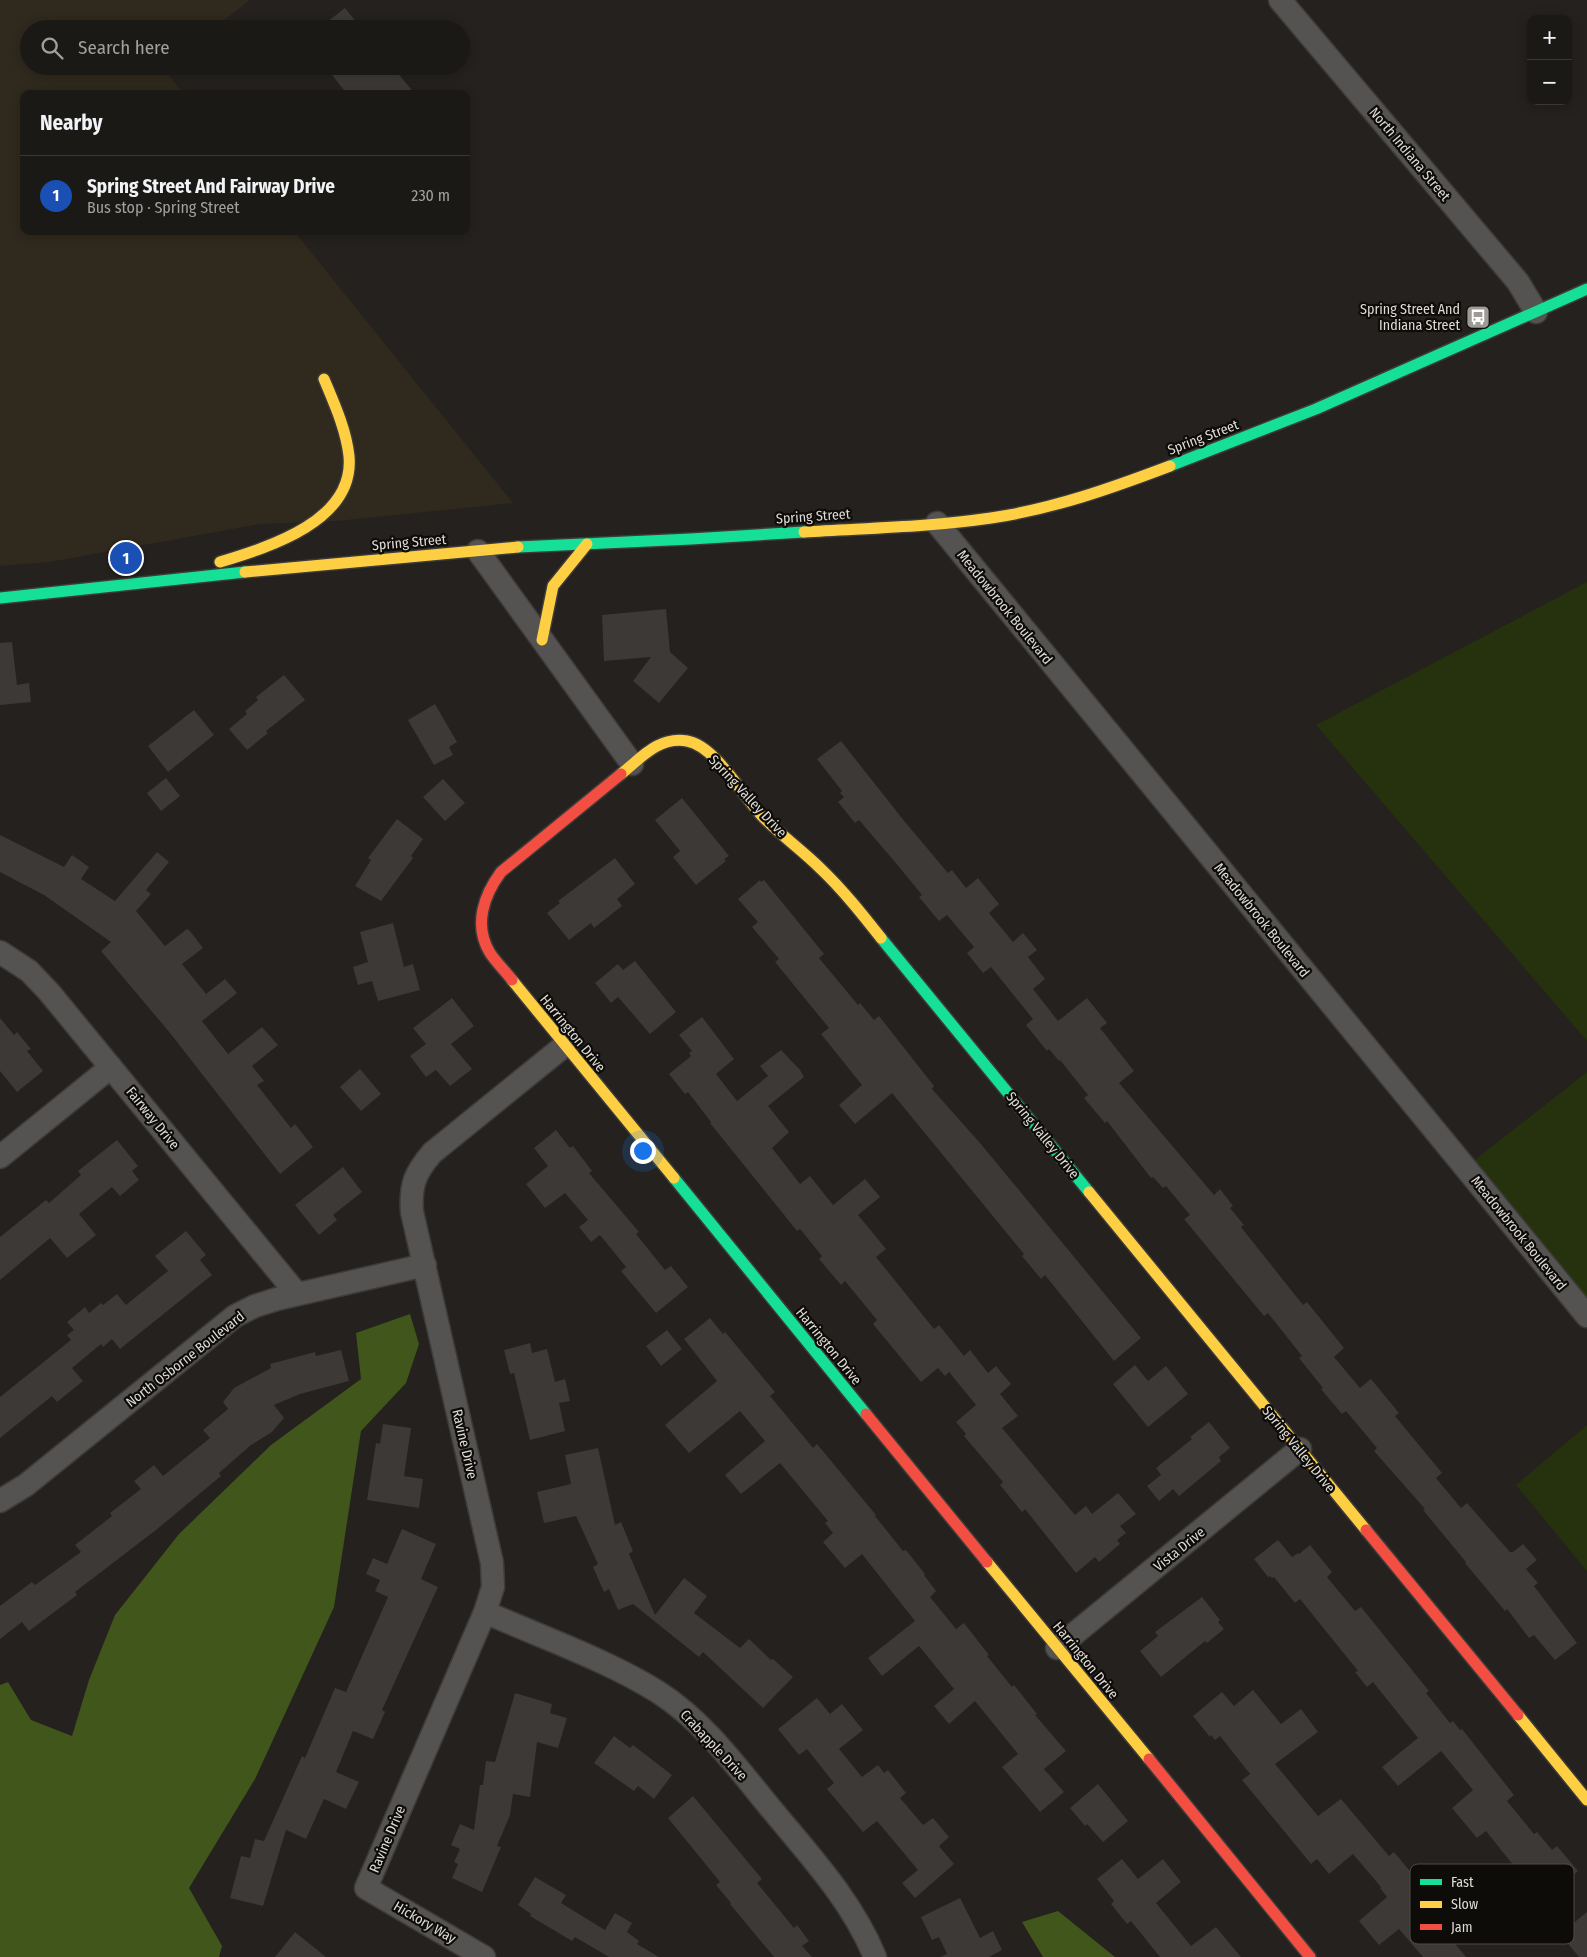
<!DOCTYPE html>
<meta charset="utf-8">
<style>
body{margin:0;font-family:"Fira Sans Condensed",sans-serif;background:#24221f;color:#f1f3f6}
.controls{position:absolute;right:15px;top:15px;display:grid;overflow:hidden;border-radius:10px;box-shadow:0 2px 12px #0003}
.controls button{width:45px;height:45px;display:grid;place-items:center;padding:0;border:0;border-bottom:1px solid #393835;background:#1b1916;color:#f1f3f6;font:25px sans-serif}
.you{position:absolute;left:642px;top:1150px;width:18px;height:18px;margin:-12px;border:4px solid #fff;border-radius:50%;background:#1a73e8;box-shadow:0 0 0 8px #1a73e833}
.badge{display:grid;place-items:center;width:32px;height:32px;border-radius:50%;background:#9e9b96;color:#fff;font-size:16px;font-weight:700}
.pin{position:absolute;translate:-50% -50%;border:2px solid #fff;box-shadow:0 1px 5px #0006}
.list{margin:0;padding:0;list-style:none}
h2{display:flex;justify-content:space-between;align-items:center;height:65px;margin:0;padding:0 20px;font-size:21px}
h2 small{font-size:16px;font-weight:400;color:#a0a0a1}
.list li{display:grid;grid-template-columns:32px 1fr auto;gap:15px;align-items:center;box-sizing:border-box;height:80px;padding:0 20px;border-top:1px solid #393835}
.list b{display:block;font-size:19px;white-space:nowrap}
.list p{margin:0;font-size:16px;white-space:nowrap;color:#a0a0a1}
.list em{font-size:16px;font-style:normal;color:#a0a0a1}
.icon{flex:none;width:28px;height:28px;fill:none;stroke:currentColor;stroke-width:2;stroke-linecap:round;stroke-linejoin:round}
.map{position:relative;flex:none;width:1587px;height:1957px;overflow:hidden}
.search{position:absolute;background:#1b1916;box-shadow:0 2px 12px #0003;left:20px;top:20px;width:450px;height:55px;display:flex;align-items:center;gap:12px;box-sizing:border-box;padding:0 18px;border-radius:28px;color:#a0a0a1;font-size:19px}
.panel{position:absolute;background:#1b1916;box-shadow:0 2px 12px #0003;left:20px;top:90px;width:450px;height:145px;border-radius:10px}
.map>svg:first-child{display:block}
</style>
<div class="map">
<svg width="1587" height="1957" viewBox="0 0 1587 1957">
<rect width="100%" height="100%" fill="#24211e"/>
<!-- built -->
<path fill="#30291d" d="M 0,0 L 250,0 L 213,29 L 29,29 L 29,66 L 166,66 L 163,68 L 184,94 L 24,94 L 24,231 L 294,231 L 513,503 L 337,521 L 260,524 L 50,562 L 0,566 Z"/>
<!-- green -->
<path fill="#26320e" d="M 1587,582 L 1587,1041 L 1316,725 Z
M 1587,1072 L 1587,1303 L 1471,1163 Z
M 1587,1425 L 1587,1571 L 1516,1485 Z"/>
<!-- forest -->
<path fill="#41561a" d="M 410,1314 L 419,1344 L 406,1383 L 361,1431 L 334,1607 L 255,1779 L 189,1888 L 222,1946 L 219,1957 L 0,1957 L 0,1685 L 8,1682 L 31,1720 L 72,1736 L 89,1680 L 115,1615 L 179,1534 L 271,1445 L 361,1379 L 356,1333 Z
M 1058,1911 L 1115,1957 L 1043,1957 L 1022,1922 Z"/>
<!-- building -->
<path fill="#3c3936" d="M 345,8 L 362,29 L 318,29 Z
M 325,66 L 392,66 L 415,94 L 347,94 Z
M 666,609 L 670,652 L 688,668 L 659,703 L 633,681 L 651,657 L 604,661 L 602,615 Z
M 12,642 L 17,685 L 29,683 L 31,702 L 0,705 L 0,643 Z
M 284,675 L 305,700 L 266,731 L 268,733 L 247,750 L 229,729 L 247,714 L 245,711 L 258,700 L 256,697 Z
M 435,704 L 457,742 L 449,747 L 453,755 L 434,765 L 408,720 Z
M 194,710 L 214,735 L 168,772 L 148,746 Z
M 841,741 L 905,822 L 948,873 L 952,870 L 966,888 L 978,878 L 999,904 L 989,913 L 1013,942 L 1023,933 L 1037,950 L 1028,957 L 1045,979 L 1033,989 L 1058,1021 L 1087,998 L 1107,1023 L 1100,1028 L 1134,1071 L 1119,1083 L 1214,1195 L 1220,1189 L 1233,1206 L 1230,1208 L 1244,1225 L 1241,1227 L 1303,1305 L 1307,1302 L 1344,1348 L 1334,1357 L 1360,1388 L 1371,1379 L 1399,1413 L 1395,1416 L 1442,1473 L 1436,1478 L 1461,1508 L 1467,1503 L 1510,1552 L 1513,1552 L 1523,1544 L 1537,1560 L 1526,1569 L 1538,1583 L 1534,1586 L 1577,1643 L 1555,1660 L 1534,1635 L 1529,1638 L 1507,1609 L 1505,1611 L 1465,1563 L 1466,1562 L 1423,1510 L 1425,1509 L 1374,1451 L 1377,1448 L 1346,1411 L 1342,1414 L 1321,1389 L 1323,1388 L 1299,1358 L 1302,1356 L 1268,1313 L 1264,1316 L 1184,1219 L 1190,1215 L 1166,1186 L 1163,1188 L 1153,1177 L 1151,1178 L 1107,1121 L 1105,1123 L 1084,1098 L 1088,1095 L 1060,1060 L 1059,1061 L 1049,1049 L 1047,1051 L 1026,1025 L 1033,1019 L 991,967 L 983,973 L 967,953 L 974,947 L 947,915 L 939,921 L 919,897 L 922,895 L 895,862 L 859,820 L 855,823 L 838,802 L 844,797 L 840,793 L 842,791 L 817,759 Z
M 166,778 L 180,796 L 161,811 L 147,793 Z
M 443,779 L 465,803 L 445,821 L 423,797 Z
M 682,798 L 729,856 L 724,859 L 726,861 L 696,885 L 673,857 L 680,851 L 655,820 Z
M 397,819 L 423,839 L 411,856 L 413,858 L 381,901 L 355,886 L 371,860 L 368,858 Z
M 0,835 L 64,867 L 72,855 L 89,867 L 81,879 L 115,901 L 157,852 L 169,862 L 146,890 L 151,894 L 136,911 L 165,946 L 187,929 L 190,931 L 203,948 L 182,964 L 206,994 L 225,979 L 237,993 L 202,1021 L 228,1054 L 262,1027 L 278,1045 L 252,1066 L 264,1081 L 257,1085 L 291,1128 L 295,1124 L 313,1147 L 280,1174 L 170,1033 L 101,951 L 111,942 L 44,895 L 0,872 Z
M 615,858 L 635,884 L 617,899 L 622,906 L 594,928 L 591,923 L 569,940 L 547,913 L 560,903 L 558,901 Z
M 760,880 L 761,882 L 764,880 L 824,954 L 819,958 L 858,1005 L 860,1003 L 874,1020 L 879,1016 L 934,1086 L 932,1089 L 980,1143 L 1141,1338 L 1114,1361 L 1045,1275 L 1041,1279 L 1022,1256 L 1024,1254 L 892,1093 L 855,1124 L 839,1105 L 862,1085 L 821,1034 L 829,1028 L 775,962 L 779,959 L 752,927 L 758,922 L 738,899 Z
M 393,923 L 404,967 L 413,964 L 420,990 L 378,1001 L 372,981 L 358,985 L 353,967 L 368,962 L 360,932 Z
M 635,961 L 676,1012 L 650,1034 L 618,997 L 611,1003 L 595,983 L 618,964 L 623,970 Z
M 452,998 L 474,1026 L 451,1044 L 472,1069 L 450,1086 L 436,1070 L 426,1077 L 410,1056 L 426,1044 L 413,1028 Z
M 702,1017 L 734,1059 L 716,1074 L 737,1101 L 768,1076 L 760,1066 L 781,1050 L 800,1070 L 804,1077 L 768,1106 L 789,1132 L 772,1148 L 800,1184 L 810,1176 L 833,1205 L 865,1179 L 880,1197 L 858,1215 L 886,1249 L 876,1257 L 934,1329 L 939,1325 L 964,1356 L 970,1350 L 988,1373 L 996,1366 L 1011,1384 L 1000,1394 L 1018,1416 L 1002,1428 L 1075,1515 L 1086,1506 L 1092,1514 L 1118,1493 L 1136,1514 L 1120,1526 L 1126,1533 L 1117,1540 L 1120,1544 L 1099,1562 L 1095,1557 L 1076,1573 L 1025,1509 L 1022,1512 L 1000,1485 L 1003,1482 L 964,1436 L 966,1434 L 956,1422 L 976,1405 L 949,1372 L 945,1376 L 938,1368 L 921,1382 L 873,1324 L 877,1320 L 845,1281 L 841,1285 L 819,1259 L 822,1256 L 800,1229 L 797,1231 L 710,1123 L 711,1122 L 688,1092 L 685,1094 L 669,1074 L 691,1056 L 689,1053 L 692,1051 L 679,1035 Z
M 0,1018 L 14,1035 L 17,1032 L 31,1049 L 27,1051 L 43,1071 L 17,1092 L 0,1071 Z
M 360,1069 L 381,1094 L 361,1111 L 340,1087 Z
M 556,1130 L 570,1148 L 573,1146 L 592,1171 L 589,1173 L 639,1232 L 636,1234 L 665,1270 L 671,1266 L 688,1287 L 656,1313 L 621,1271 L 626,1267 L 600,1235 L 591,1242 L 579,1227 L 588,1220 L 565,1193 L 545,1208 L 526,1184 L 548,1166 L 534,1148 Z
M 117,1140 L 138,1166 L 132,1171 L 139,1180 L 120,1196 L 112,1187 L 79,1214 L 96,1235 L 67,1258 L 50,1238 L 0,1280 L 0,1237 L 46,1200 L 49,1203 L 81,1175 L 78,1171 Z
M 343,1167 L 362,1192 L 333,1215 L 337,1220 L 319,1235 L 295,1205 Z
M 186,1231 L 206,1255 L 200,1260 L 212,1275 L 120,1349 L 112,1339 L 103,1347 L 101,1344 L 72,1368 L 83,1381 L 57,1402 L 52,1396 L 0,1438 L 0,1397 L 71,1340 L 67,1335 L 74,1330 L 67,1322 L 85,1307 L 89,1313 L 101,1303 L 103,1305 L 117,1294 L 126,1305 L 168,1271 L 155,1256 Z
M 710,1318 L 723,1334 L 725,1332 L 775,1392 L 770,1396 L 813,1448 L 817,1444 L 876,1515 L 875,1516 L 903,1551 L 906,1550 L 925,1574 L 924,1575 L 936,1591 L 930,1597 L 956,1629 L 964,1623 L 989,1655 L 987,1656 L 1012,1687 L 1014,1685 L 1037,1714 L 1035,1715 L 1066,1751 L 1044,1769 L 1064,1792 L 1040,1812 L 1002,1767 L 1018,1754 L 975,1701 L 949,1724 L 934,1706 L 954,1689 L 919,1646 L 882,1676 L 868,1658 L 915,1621 L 862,1554 L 845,1568 L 823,1542 L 833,1533 L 825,1523 L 828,1521 L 780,1463 L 741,1494 L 725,1475 L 765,1441 L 740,1411 L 689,1453 L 665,1425 L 717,1381 L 684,1339 Z
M 667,1330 L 682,1349 L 661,1366 L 646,1346 Z
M 530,1343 L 532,1353 L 547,1349 L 555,1382 L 565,1379 L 570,1401 L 559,1403 L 565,1431 L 530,1440 L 514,1373 L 510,1374 L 504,1350 Z
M 341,1350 L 349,1381 L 300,1394 L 274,1405 L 284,1418 L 272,1432 L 251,1445 L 219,1473 L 221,1476 L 156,1530 L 75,1592 L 77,1595 L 29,1631 L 22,1622 L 0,1639 L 0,1606 L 32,1582 L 35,1585 L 81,1552 L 75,1545 L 112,1516 L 110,1513 L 141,1489 L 134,1481 L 154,1465 L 163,1476 L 210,1438 L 203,1430 L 228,1409 L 223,1402 L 234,1388 L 271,1368 L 270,1364 L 315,1352 L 316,1356 Z
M 1135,1365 L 1148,1381 L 1166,1366 L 1188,1394 L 1148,1427 L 1113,1384 Z
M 1209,1422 L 1230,1448 L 1219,1457 L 1221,1461 L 1179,1496 L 1173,1489 L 1159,1501 L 1147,1486 L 1161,1475 L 1156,1468 L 1192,1439 L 1190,1437 Z
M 383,1424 L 411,1428 L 404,1476 L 423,1479 L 419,1508 L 367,1500 L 376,1443 L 380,1444 Z
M 598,1448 L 615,1525 L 621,1522 L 633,1551 L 629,1554 L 655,1615 L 684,1578 L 707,1596 L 694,1613 L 740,1648 L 749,1639 L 771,1660 L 773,1659 L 793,1677 L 763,1708 L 703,1652 L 699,1657 L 633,1604 L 618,1610 L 609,1589 L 604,1592 L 593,1567 L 598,1564 L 576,1516 L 544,1523 L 537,1492 L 571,1484 L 565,1455 Z
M 402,1529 L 436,1544 L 421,1579 L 438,1587 L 382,1710 L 385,1712 L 373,1739 L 353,1731 L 336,1772 L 359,1782 L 346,1809 L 324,1799 L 306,1839 L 286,1830 L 263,1906 L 230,1898 L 241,1856 L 250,1858 L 255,1839 L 264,1841 L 302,1756 L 305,1758 L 335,1688 L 346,1692 L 388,1597 L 375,1591 L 380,1580 L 366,1574 L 373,1558 L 387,1564 Z
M 1278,1540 L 1292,1557 L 1298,1553 L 1299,1554 L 1310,1545 L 1332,1572 L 1327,1577 L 1355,1611 L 1361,1607 L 1429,1691 L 1426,1693 L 1450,1723 L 1453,1721 L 1460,1730 L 1462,1729 L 1514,1795 L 1507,1801 L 1534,1834 L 1537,1832 L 1552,1850 L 1557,1846 L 1578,1871 L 1547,1898 L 1526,1873 L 1522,1876 L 1486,1831 L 1477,1838 L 1452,1808 L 1473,1790 L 1441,1751 L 1398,1786 L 1382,1767 L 1418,1738 L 1373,1682 L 1367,1687 L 1355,1672 L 1358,1671 L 1300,1599 L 1295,1603 L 1274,1577 L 1272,1578 L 1270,1576 L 1268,1577 L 1254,1559 Z
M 1202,1597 L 1220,1620 L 1218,1622 L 1224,1629 L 1207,1643 L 1205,1641 L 1161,1677 L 1140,1651 L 1158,1636 L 1155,1632 Z
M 1253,1690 L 1281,1724 L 1301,1709 L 1318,1732 L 1275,1764 L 1318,1816 L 1341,1799 L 1389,1856 L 1394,1852 L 1429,1894 L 1420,1902 L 1466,1957 L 1423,1957 L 1399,1929 L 1379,1945 L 1359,1921 L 1387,1897 L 1380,1888 L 1381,1887 L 1353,1854 L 1329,1874 L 1317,1859 L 1311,1864 L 1242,1780 L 1250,1774 L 1220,1736 L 1215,1740 L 1211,1735 L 1210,1737 L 1193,1716 L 1222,1692 L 1234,1706 Z
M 515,1693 L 552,1704 L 550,1713 L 567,1718 L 558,1748 L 537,1742 L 530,1797 L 513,1794 L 510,1815 L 497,1846 L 501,1847 L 482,1892 L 452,1878 L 458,1864 L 454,1862 L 460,1849 L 451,1845 L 460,1824 L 474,1830 L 480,1785 L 483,1785 L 486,1761 L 495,1762 Z
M 817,1698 L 830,1714 L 842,1704 L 863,1730 L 839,1749 L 862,1777 L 878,1765 L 884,1773 L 888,1770 L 906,1793 L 900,1798 L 923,1825 L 933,1818 L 949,1837 L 939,1846 L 954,1864 L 915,1898 L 902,1883 L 918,1870 L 877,1821 L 863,1832 L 827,1789 L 834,1783 L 807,1749 L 799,1755 L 778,1729 Z
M 614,1736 L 630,1748 L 633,1745 L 672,1775 L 654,1799 L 638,1786 L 634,1791 L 594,1763 Z
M 1098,1784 L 1128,1821 L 1103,1842 L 1087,1824 L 1085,1826 L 1070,1808 Z
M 693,1796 L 762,1879 L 757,1883 L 794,1928 L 797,1925 L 809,1941 L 802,1946 L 812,1957 L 774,1957 L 730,1904 L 731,1903 L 716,1885 L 720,1882 L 668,1818 Z
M 1122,1859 L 1138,1879 L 1163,1859 L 1181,1882 L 1156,1903 L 1191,1946 L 1216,1927 L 1241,1957 L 1160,1957 L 1131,1921 L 1127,1924 L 1111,1904 L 1114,1901 L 1097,1879 Z
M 535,1877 L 566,1895 L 561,1903 L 605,1930 L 615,1913 L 632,1923 L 627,1932 L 639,1941 L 637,1944 L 659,1957 L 609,1957 L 575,1937 L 572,1941 L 530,1916 L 531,1914 L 518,1905 Z
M 960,1898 L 980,1938 L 993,1931 L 1002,1950 L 989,1957 L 940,1957 L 947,1954 L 939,1937 L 932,1940 L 921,1917 Z
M 1587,1912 L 1587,1957 L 1579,1957 L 1560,1934 Z
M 295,1932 L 326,1957 L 275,1957 Z"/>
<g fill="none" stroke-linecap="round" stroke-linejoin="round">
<!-- street casing -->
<g stroke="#3d3b39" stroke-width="25">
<path id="street" d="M 1280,0 L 1518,282 L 1536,312
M 937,523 L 1587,1316
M 478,551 L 632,764
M 0,952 L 29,971 L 49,992 L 297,1294
M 0,1157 L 111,1067
M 0,1501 L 26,1485 L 235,1316 L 255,1306 L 277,1299 L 425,1265
M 485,1612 C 541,1637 607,1660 658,1692 C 705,1722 738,1769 773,1811 C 811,1857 852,1901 875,1957
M 1057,1648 L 1300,1449
M 484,1957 L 366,1888 L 485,1612 L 493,1587 L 492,1563 L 412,1212 C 410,1185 415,1173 432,1153 L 564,1046"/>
</g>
<!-- fast casing -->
<g stroke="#3d3b39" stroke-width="14">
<path id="fast" d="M 1170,466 L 1316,409 L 1587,289
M 518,547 L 691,539 L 804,532
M 0,598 L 245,572
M 881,938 L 1089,1192
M 674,1178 L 866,1414"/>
</g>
<!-- slow casing -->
<g stroke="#3d3b39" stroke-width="14">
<path id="slow" d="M 804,532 C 866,528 929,527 991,518 C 1053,509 1112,488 1170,466
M 220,562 C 269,547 355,521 349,456 C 346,429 334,403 324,379
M 245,572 L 518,547
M 542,640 L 553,586 L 587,544
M 621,774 C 641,758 659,736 687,741 C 716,746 743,797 764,818 C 782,836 803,851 821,869 C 843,890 862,914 881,938
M 512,980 L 674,1178
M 1089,1192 L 1366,1530
M 987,1562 L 1149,1759
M 1518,1715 L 1587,1800"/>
</g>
<!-- jam casing -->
<g stroke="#3d3b39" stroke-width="14">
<path id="jam" d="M 512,980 C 505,971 496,962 490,953 C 473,925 484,895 501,872 L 621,774
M 866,1414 L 987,1562
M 1366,1530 L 1518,1715
M 1149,1759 L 1310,1957"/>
</g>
<!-- street -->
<use href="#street" stroke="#545351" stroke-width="22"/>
<!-- fast -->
<use href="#fast" stroke="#16e098" stroke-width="11"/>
<!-- slow -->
<use href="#slow" stroke="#ffcf43" stroke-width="11"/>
<!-- jam -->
<use href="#jam" stroke="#f24e42" stroke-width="11"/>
</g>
<!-- icons -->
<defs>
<g id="bus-square" transform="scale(1.25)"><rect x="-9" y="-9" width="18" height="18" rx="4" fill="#9e9b96" stroke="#0e0c09"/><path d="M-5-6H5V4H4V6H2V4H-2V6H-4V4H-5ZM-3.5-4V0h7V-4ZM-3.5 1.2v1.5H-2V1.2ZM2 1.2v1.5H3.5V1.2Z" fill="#fff"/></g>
</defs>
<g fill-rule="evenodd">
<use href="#bus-square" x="1478" y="317"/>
</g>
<g text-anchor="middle" stroke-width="4.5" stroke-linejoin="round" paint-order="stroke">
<!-- street labels -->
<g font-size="14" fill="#dfdcd7" stroke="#0e0c09">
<text transform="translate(1410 154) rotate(50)" y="5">North Indiana Street</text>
<text transform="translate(1203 437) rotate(-21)" y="5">Spring Street</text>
<text transform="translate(813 516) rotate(-4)" y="5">Spring Street</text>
<text transform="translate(409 542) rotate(-5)" y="5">Spring Street</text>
<text transform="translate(1005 607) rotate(51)" y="5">Meadowbrook Boulevard</text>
<text transform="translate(748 796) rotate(47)" y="5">Spring Valley Drive</text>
<text transform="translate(1262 920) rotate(51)" y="5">Meadowbrook Boulevard</text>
<text transform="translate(573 1033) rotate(51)" y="5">Harrington Drive</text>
<text transform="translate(153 1118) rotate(51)" y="5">Fairway Drive</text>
<text transform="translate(1043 1135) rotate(51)" y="5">Spring Valley Drive</text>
<text transform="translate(1519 1233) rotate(51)" y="5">Meadowbrook Boulevard</text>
<text transform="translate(829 1346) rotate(51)" y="5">Harrington Drive</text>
<text transform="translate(185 1359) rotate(-38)" y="5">North Osborne Boulevard</text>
<text transform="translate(465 1444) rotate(77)" y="5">Ravine Drive</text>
<text transform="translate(1299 1449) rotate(51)" y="5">Spring Valley Drive</text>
<text transform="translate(1179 1549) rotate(-39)" y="5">Vista Drive</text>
<text transform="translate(1086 1660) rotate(51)" y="5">Harrington Drive</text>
<text transform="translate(714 1745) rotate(47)" y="5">Crabapple Drive</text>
<text transform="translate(387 1839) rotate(-67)" y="5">Ravine Drive</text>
<text transform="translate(425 1922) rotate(30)" y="5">Hickory Way</text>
</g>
<!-- poi labels -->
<g font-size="14" fill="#dfdcd7" stroke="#0e0c09" text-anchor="end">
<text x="1460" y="314">Spring Street And<tspan x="1460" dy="16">Indiana Street</tspan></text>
</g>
</g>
<!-- legend -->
<rect x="1410" y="1864" width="164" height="80" rx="8" fill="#0e0c09" stroke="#4d4a47" stroke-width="1"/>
<rect x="1420" y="1879" width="22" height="6" fill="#16e098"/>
<rect x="1420" y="1901" width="22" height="7" fill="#ffcf43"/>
<rect x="1420" y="1924" width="22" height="6" fill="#f24e42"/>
<g font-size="14" fill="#dfdcd7">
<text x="1451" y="1887">Fast</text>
<text x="1451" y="1909">Slow</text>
<text x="1451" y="1932">Jam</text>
</g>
</svg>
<div class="controls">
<button>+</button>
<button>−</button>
</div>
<div class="you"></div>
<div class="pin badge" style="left:126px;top:558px;background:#1a4fb4">1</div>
<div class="search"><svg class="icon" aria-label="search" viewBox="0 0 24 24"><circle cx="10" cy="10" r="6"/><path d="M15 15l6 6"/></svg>Search here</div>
<section class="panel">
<h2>Nearby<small></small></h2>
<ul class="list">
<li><span class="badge" style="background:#1a4fb4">1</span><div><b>Spring Street And Fairway Drive</b><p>Bus stop · Spring Street</p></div><em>230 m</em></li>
</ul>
</section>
</div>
